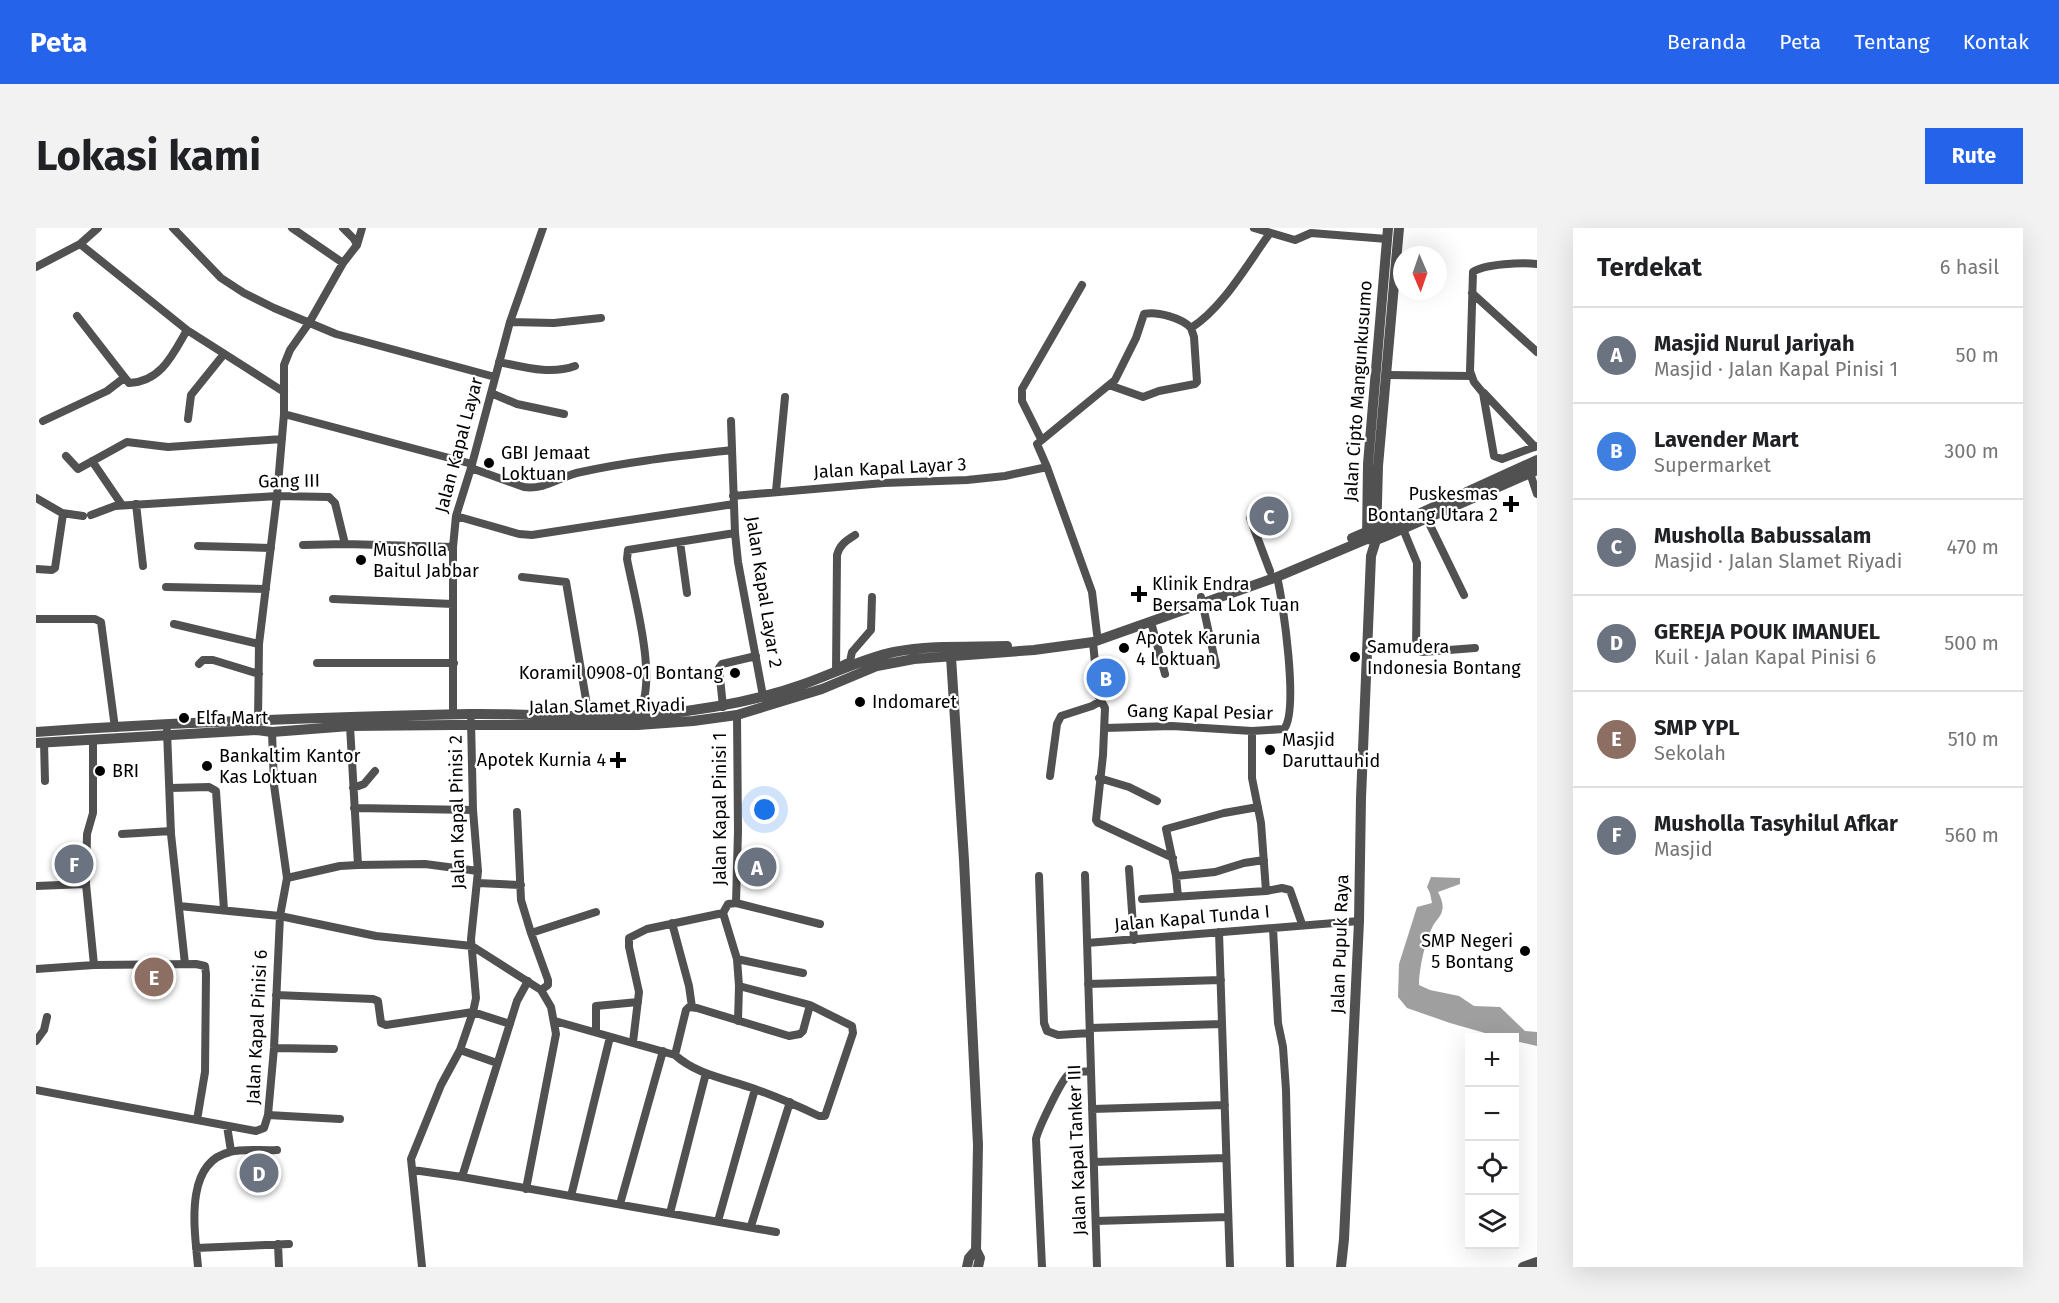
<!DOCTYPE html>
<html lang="id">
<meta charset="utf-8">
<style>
body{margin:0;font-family:"Fira Sans",sans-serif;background:#f2f2f2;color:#202124}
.controls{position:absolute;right:18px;bottom:18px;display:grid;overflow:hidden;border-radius:0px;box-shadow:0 6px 24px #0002}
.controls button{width:54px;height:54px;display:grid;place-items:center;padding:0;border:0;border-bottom:2px solid #e0e0e0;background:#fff;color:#202124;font:30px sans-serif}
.compass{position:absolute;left:1357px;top:18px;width:54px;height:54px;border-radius:50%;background:#fff;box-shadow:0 6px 24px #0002;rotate:178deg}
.you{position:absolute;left:729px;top:582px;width:21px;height:21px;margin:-15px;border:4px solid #fff;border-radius:50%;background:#1a73e8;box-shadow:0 0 0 9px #1a73e833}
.badge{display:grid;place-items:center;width:39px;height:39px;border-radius:50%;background:#2563eb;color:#fff;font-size:20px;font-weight:700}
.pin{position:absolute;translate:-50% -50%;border:3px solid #fff;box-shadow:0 2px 6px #0006}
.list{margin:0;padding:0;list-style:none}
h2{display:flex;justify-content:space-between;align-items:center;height:78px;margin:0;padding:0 24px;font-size:26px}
h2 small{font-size:20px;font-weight:400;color:#757577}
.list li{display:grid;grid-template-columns:39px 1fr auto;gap:18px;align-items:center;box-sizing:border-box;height:96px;padding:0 24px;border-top:2px solid #e0e0e0}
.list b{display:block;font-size:22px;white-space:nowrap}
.list p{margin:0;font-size:20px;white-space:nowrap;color:#757577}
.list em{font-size:20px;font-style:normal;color:#757577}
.icon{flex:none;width:33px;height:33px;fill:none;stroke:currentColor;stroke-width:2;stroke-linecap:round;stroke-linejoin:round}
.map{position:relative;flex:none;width:1501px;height:1039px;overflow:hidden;border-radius:0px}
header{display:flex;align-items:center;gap:36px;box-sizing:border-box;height:84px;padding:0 30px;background:#2563eb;color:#fff}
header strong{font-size:28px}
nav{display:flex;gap:33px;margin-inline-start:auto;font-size:21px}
.intro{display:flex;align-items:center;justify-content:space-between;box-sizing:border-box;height:144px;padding:0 36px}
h1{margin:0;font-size:42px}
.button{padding:15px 27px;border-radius:0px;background:#2563eb;color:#fff;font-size:21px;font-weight:700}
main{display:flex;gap:36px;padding:0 36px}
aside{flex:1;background:#fff;border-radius:0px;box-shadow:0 6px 24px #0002}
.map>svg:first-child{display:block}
</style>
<header>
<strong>Peta</strong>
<nav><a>Beranda</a><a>Peta</a><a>Tentang</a><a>Kontak</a></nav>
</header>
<div class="intro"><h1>Lokasi kami</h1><a class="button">Rute</a></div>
<main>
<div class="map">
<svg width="1501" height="1039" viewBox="0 0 1501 1039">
<rect width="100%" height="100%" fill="#fff"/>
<!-- water -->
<path fill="#9f9f9f" d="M 1395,649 L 1424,650 L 1424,656 L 1402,664 C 1405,670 1408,677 1406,683 C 1405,689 1398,694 1396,700 C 1389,713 1383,742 1383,757 L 1394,762 L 1423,768 L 1438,778 L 1464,779 L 1489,803 L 1501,804 L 1501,818 L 1479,813 L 1478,810 L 1463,809 L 1414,795 L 1371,780 L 1362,769 L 1363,736 L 1381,679 L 1396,675 L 1394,665 L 1391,659 Z"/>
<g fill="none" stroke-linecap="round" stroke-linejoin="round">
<!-- minor -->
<path stroke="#515151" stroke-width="8" d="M 137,0 L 185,50 L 208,65 L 238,80 L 300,106 L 459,149
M 256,0 L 307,35
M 1218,0 L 1259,12 L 1275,5 L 1351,11
M 44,16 L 151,102 L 248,164
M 321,17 L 326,0
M 1501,36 C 1487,34 1448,36 1437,44 L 1434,143 L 1438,154 L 1447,165 L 1458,228 L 1466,231 L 1501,218
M 0,39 L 44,16 L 62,0
M 1436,65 L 1501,124
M 41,88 L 93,155 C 125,154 137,126 151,102
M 474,94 L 518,95 L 565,90
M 1155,100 C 1187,80 1212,35 1234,5
M 463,134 C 488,139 514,147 539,138
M 1351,147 L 1435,148
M 455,165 L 481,176 L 528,186
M 1448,165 L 1499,219
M 248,186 L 436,236
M 152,191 L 155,167 L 188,126
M 7,193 L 71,163 L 88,150
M 695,193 L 699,305 L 702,334 L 727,468
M 1005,211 L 986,173 L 986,161 L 1046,57
M 30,228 L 42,241 L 91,214 L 132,219 L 246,211
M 56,233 L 86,277
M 435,240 L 488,259 C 510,262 524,248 545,244 C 595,233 645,228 696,222
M 1494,245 L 1501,266
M 740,263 L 749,169
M 697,268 L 848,255 L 931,252 L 969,248 L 1011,239
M 0,270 L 26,285 L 47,288
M 100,276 L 107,338
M 55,287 L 79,278 L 241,268 L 293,269 L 299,275 L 309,316 L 417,319
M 420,288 L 483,306 L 496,307 L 698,276
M 1214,290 L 1234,343
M 1391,291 L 1428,367
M 1367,301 L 1381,335 L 1380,422 L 1386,424 L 1439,420
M 644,314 L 651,365
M 267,317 L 309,316
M 162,318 L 235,320
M 0,341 L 16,342 L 19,340 L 27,286
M 486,349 L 530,354 L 553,489
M 130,359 L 230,361
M 1165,369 L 1180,437
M 297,371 L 417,376
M 0,391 L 59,391 L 65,394 L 79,500
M 1115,394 L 1129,446
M 138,396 L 223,416
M 1061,406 L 1056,364 L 1011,239 L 1001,216 L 1079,152 L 1100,110 L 1108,86 C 1121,83 1146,90 1155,100 L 1158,109 L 1161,154 L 1159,156 L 1123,163 L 1107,169 L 1073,157
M 1057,414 L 1062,467 L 1069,480 L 1067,527 L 1060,592 L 1062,595 L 1137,630
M 281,435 L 418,435
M 163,436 L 167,432 L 177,432 L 223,446
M 806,437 L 814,433 L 816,424 L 835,402 L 836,369
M 800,444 L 801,327 C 804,316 810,313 819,307
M 687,479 L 683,440 L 686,436 L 720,428
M 417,487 L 417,319 L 420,288 L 435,240 L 474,94 L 507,0
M 599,488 C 626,464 597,364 591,331 L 592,322 L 699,305
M 222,492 L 223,416 L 241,268 L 248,186 L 248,137 L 254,122 L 273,95 L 307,35 L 321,17 L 318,11 L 307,0
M 1069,500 L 1136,498 L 1216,503 L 1248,501 C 1263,483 1247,373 1241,349
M 131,503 L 135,606 L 149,736
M 1216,503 L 1216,550 L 1225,595 L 1230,663 L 1246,660 L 1254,662 L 1266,696
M 57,511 L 57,585 L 51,606 L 50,656 L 58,737
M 8,514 L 9,553
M 1014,548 L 1021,496 L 1025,488 L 1056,478 L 1065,473
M 1063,550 L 1093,559 L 1121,573
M 134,560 L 173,559 L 180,563 L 188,682
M 317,560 L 328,556 L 339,543
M 318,580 L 437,582
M 481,584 L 485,672 L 495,705 L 512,752 L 512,757 L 505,762
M 86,606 L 135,603
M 322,637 L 389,636 L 442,643
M 1093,641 L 1098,712
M 1049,647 L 1061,1039
M 1003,648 L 1008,795 L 1011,803 L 1022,807 L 1054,805
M 1140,648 L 1179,644 L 1208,635 L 1228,632
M 251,650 L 304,638 L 322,637 L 314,498
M 442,655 L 485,657
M 0,658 L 50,656
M 1142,669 L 1140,648 L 1130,601 L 1188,585 L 1222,579
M 1106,671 L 1230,663
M 700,675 L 702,603 L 701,487
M 143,678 L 244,688 L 340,708 L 436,718 L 505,762 L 515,779 L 520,806 L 490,961
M 636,695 L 653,758 L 656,779
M 1237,700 L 1242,795 L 1247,819 L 1250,862 L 1254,1039
M 1183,704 L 1194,1039
M 495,705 L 560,684
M 1051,715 L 1323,693
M 701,731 L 767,745
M 0,741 L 58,737 L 160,736 L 169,738 L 170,746 L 169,844 L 161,892
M 1052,756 L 1185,752
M 240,767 L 337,771 L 342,773 L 345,795 L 350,797 L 437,784 L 474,796
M 519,793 L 639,827 C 661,847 692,851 719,861 C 741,869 762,878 783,888 L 789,888 L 817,805 L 816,798 L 774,777 L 703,758 L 701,731 L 687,685 L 692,676 L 700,675 L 784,696
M 702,793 L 703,758
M 1054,800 L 1186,796
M 560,803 L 560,778 L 602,774
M 0,813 L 8,802 L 11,789
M 597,814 L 603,764 L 593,719 L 593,710 L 611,701 L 687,685
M 238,820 L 298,821
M 424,822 L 461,835
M 639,827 L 650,782 L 653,779 L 661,780 L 753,808 L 764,806 L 767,803 L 774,777
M 0,862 L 220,903 L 228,900 L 232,887 L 238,820 L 244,688 L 251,650 L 238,557 L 236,504
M 1056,881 L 1189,877
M 232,887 L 304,891
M 191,898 L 195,923
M 1058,934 L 1190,930
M 377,942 L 426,949 L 481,773 L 492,753
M 426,949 L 740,1004
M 535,968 L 574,809
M 584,976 L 627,823
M 634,985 L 670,845
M 682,993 L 719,861
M 1060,993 L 1192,989
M 715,998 L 754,874
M 242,1016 L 243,1039
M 160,1020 L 253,1016
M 162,1039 C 159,1004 147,935 194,924 C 208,920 226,923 241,922
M 386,1039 L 375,931 L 405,857 L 424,822 L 437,784 L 440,770 L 435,711 L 442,643 L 437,582 L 435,493
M 1006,1039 L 1000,911 C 1002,901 1025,853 1032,847 C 1037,843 1048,844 1055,843"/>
<!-- tertiary -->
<path stroke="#515151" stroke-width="10" d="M 1316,310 L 1330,304 L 1340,303 L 1378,288 L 1501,232
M 1331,310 L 1332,236 L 1352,0
M 915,429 L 928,632 L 942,917 L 940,1022 L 944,1030 L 942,1039
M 0,504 C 144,494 289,489 433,486 C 497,485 561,492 625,486 C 673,481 720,473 765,457 C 794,447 828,430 858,424 C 894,417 933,419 971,418
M 0,515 L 221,502 L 236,504 L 314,498 L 417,497 L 602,497 L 657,493 L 701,487 L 786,461 L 841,438 L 878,431 L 998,422 L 1057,414 L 1241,349 L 1331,311 L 1340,312 L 1355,306 L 1501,242
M 931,1039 L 933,1030 L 940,1022
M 1305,1039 L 1308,1011 L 1323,693 L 1325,570 L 1335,328 L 1340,312 L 1342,238 L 1363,0
M 1487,1039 L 1501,1034"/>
</g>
<!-- markers -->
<g fill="#000" stroke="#fff" stroke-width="2">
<circle cx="453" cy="235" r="6"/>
<path d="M1472 267h6v6h6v6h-6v6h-6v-6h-6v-6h6z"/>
<circle cx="325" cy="332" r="6"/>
<path d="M1100 357h6v6h6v6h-6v6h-6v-6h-6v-6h6z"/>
<circle cx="1088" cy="420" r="6"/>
<circle cx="1319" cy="429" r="6"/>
<circle cx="699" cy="445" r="6"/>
<circle cx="824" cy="474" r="6"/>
<circle cx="148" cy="490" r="6"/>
<circle cx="1234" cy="522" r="6"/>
<path d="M579 523h6v6h6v6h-6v6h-6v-6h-6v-6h6z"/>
<circle cx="171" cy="538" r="6"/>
<circle cx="64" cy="543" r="6"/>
<circle cx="1489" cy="723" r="6"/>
</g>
<g text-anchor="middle" stroke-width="4.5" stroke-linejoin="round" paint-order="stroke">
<!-- street labels -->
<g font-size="18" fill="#000" stroke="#fff">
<text transform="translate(1322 163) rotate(-86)" y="6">Jalan Cipto Mangunkusumo</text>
<text transform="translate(423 217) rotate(-75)" y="6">Jalan Kapal Layar</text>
<text transform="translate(854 240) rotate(-3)" y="6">Jalan Kapal Layar 3</text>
<text transform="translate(253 253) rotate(-1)" y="6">Gang III</text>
<text transform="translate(728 364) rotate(81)" y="6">Jalan Kapal Layar 2</text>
<text transform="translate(571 478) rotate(-1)" y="6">Jalan Slamet Riyadi</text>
<text transform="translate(1164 484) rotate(1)" y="6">Gang Kapal Pesiar</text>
<text transform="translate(684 581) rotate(-90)" y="6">Jalan Kapal Pinisi 1</text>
<text transform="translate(421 584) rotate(-91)" y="6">Jalan Kapal Pinisi 2</text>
<text transform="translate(1156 690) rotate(-5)" y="6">Jalan Kapal Tunda I</text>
<text transform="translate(1304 716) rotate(-88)" y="6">Jalan Pupuk Raya</text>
<text transform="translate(221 799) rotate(-87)" y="6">Jalan Kapal Pinisi 6</text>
<text transform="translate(1041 922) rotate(-92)" y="6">Jalan Kapal Tanker III</text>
</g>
<!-- poi labels -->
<g font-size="18" fill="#000" stroke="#fff" text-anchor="start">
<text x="465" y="231">GBI Jemaat<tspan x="465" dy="21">Loktuan</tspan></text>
<text x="1462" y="272" text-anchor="end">Puskesmas<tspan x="1462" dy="21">Bontang Utara 2</tspan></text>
<text x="337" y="328">Musholla<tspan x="337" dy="21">Baitul Jabbar</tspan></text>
<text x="1116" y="362">Klinik Endra<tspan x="1116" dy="21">Bersama Lok Tuan</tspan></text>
<text x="1100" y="416">Apotek Karunia<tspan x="1100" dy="21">4 Loktuan</tspan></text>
<text x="1331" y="425">Samudera<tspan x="1331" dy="21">Indonesia Bontang</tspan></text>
<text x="687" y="451" text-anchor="end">Koramil 0908-01 Bontang</text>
<text x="836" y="480">Indomaret</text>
<text x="160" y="496">Elfa Mart</text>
<text x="1246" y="518">Masjid<tspan x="1246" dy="21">Daruttauhid</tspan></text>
<text x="183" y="534">Bankaltim Kantor<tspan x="183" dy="21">Kas Loktuan</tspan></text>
<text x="570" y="538" text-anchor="end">Apotek Kurnia 4</text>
<text x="76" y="549">BRI</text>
<text x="1477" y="719" text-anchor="end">SMP Negeri<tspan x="1477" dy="21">5 Bontang</tspan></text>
</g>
</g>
</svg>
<div class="controls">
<button>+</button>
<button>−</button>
<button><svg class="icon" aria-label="locate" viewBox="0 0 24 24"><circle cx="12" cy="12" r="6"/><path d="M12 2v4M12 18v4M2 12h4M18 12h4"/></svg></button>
<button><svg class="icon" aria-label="layers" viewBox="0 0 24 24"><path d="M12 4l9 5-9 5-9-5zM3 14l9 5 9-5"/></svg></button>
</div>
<svg class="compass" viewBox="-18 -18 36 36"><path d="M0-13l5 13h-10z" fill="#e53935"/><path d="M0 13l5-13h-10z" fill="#757577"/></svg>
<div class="you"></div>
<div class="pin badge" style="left:721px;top:639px;background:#6b7280">A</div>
<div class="pin badge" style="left:1070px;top:450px;background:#3f7fe0">B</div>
<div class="pin badge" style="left:1233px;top:288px;background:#6b7280">C</div>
<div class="pin badge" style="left:223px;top:945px;background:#6b7280">D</div>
<div class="pin badge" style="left:118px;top:749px;background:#8d6e63">E</div>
<div class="pin badge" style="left:38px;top:636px;background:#6b7280">F</div>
</div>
<aside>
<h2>Terdekat<small>6 hasil</small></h2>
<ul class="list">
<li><span class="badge" style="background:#6b7280">A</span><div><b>Masjid Nurul Jariyah</b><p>Masjid · Jalan Kapal Pinisi 1</p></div><em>50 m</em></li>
<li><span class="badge" style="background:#3f7fe0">B</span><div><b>Lavender Mart</b><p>Supermarket</p></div><em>300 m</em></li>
<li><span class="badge" style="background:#6b7280">C</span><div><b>Musholla Babussalam</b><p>Masjid · Jalan Slamet Riyadi</p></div><em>470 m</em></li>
<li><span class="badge" style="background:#6b7280">D</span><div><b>GEREJA POUK IMANUEL</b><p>Kuil · Jalan Kapal Pinisi 6</p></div><em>500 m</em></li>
<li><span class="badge" style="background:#8d6e63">E</span><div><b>SMP YPL</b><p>Sekolah</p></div><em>510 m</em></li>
<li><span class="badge" style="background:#6b7280">F</span><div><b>Musholla Tasyhilul Afkar</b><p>Masjid</p></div><em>560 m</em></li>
</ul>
</aside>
</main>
